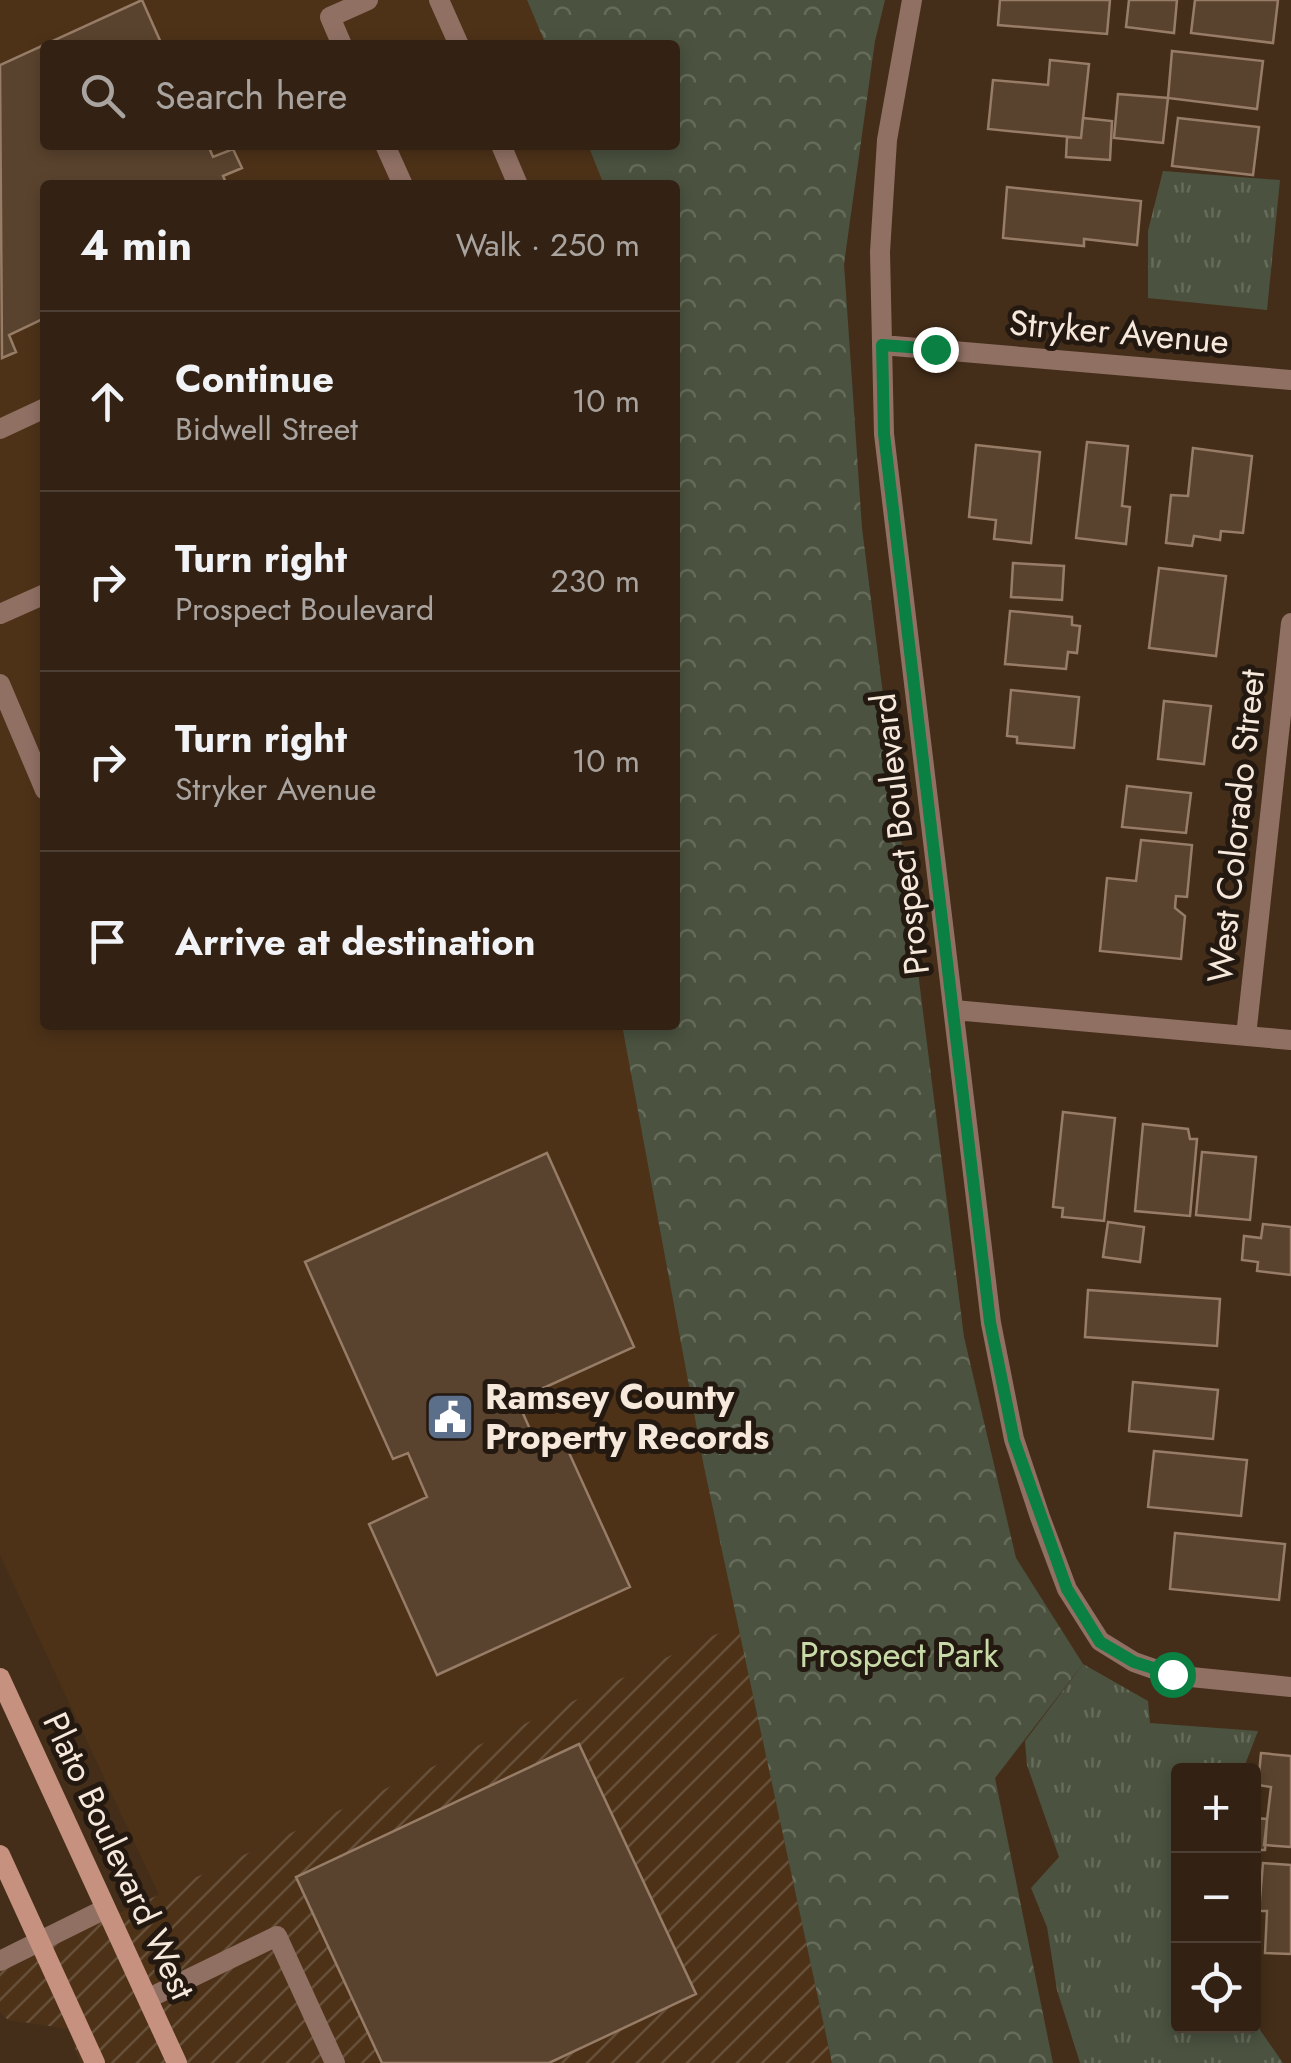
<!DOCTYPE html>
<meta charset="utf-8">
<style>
body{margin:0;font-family:Jost,sans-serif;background:#3e2f22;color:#f1f3f6}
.controls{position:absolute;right:30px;bottom:30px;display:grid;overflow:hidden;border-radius:10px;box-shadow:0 5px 15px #0003}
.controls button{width:90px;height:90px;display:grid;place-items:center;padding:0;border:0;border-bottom:2px solid #4e3f34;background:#332214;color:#f1f3f6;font:50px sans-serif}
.stop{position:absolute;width:30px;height:30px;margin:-22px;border:8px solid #0b8043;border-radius:50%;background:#fff}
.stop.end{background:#0b8043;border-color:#fff;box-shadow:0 2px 10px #0008}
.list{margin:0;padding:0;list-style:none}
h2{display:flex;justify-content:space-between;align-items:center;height:130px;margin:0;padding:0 40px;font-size:42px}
h2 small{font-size:32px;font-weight:400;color:#a9a4a0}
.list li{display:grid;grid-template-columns:65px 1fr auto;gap:30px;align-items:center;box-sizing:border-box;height:180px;padding:0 40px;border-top:2px solid #4e3f34}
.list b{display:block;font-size:38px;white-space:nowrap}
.list p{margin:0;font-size:32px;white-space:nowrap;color:#a9a4a0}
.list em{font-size:32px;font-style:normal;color:#a9a4a0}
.icon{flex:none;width:55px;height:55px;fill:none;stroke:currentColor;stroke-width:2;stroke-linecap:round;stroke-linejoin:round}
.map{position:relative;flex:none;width:1291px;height:2063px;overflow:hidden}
.search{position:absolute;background:#332214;box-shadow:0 5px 15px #0003;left:40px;top:40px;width:640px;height:110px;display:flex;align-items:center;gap:25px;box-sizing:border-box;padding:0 35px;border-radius:10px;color:#a9a4a0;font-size:38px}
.panel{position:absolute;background:#332214;box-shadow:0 5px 15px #0003;left:40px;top:180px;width:640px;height:850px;border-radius:10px}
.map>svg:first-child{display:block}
</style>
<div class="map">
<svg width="1291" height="2063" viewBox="0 0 1291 2063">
<defs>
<pattern id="industrial-furrows" width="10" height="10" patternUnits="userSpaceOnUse" patternTransform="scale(2.5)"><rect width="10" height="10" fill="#4d3218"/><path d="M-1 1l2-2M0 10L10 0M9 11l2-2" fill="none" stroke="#675039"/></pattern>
<pattern id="grass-tufts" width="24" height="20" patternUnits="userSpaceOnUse" patternTransform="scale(2.5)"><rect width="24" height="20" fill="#4b523f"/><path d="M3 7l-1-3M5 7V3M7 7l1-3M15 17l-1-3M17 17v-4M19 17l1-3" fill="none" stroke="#666b5a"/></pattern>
<pattern id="park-crowns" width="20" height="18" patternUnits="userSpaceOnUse" patternTransform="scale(2.5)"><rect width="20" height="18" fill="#4b523f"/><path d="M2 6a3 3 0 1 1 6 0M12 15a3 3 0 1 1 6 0" fill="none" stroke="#666b5a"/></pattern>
</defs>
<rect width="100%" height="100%" fill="#442e1a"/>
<!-- built -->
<path fill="#4d3218" d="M 0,0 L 527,0 L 546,45 L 45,45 L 45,145 L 588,145 L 604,183 L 45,185 L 45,1025 L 622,1025 L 704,1467 L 738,1624 L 159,1895 L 0,1555 Z"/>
<!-- industrial -->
<path fill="url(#industrial-furrows)" d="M 738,1624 L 832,2063 L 80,2063 L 69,2029 L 8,2020 L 0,2012 L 0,1969 Z"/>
<!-- grass -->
<path fill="url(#grass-tufts)" d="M 1163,171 L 1280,180 L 1267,310 L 1148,298 L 1148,231 Z
M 1083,1664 L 1148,1701 L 1150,1723 L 1258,1731 L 1243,1770 L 1178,1770 L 1178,2026 L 1254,2026 L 1254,2006 L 1260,2030 L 1283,2063 L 1080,2063 L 1057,1990 L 1047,1927 L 1031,1888 L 1059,1857 L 1027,1765 L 1025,1741 Z"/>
<!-- park -->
<path fill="url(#park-crowns)" d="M 527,0 L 885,0 L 875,41 L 844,264 L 862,528 L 964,1337 L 1016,1558 L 1083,1664 L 995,1778 L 1053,2063 L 832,2063 L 704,1467 L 622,1025 L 675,1025 L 675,185 L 604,185 L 588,145 L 675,145 L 675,45 L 546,45 Z"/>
<!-- building -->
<path fill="#5a432e" stroke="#977d67" stroke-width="2.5" d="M 142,0 L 162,45 L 45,45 L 45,145 L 208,145 L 213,157 L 233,149 L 242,168 L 223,176 L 227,185 L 45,185 L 45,318 L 9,335 L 16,352 L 2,358 L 0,65 Z
M 1000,0 L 1110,0 L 1107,34 L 998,25 Z
M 1129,0 L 1177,0 L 1174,33 L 1126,27 Z
M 1195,0 L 1278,0 L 1273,43 L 1191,33 Z
M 1172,51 L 1263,61 L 1257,109 L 1168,98 Z
M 1050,60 L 1089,64 L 1081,138 L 988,129 L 993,80 L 1048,85 Z
M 1118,94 L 1168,98 L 1163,143 L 1114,138 Z
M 1083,118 L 1112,121 L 1110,160 L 1066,157 L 1067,137 L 1081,138 Z
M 1178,118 L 1259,127 L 1253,175 L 1172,166 Z
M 1007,187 L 1141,201 L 1137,245 L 1084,239 L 1084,246 L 1003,238 Z
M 1087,442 L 1128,446 L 1122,506 L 1130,507 L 1126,544 L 1076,538 Z
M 976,445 L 1040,452 L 1031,543 L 994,539 L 996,520 L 969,517 Z
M 1193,448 L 1252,456 L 1243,533 L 1221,531 L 1220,540 L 1194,536 L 1192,546 L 1166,543 L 1171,495 L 1188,496 Z
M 1013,563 L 1064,566 L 1062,600 L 1011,597 Z
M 1159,568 L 1226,576 L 1216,656 L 1149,648 Z
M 1010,611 L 1072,617 L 1072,625 L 1080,626 L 1077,653 L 1068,652 L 1066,669 L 1005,664 Z
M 1011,690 L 1079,697 L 1074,748 L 1017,743 L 1017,737 L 1007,736 Z
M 1164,701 L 1211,706 L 1204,764 L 1158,759 Z
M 1127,786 L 1191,793 L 1186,833 L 1122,827 Z
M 1141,840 L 1192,845 L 1187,897 L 1176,896 L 1175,908 L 1185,916 L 1181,959 L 1100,951 L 1107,878 L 1136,881 Z
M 1063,1112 L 1115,1118 L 1104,1221 L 1062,1217 L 1063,1208 L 1053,1207 Z
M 1143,1124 L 1188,1129 L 1190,1139 L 1197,1139 L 1190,1216 L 1135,1211 Z
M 1202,1152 L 1256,1157 L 1250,1220 L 1196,1215 Z
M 547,1153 L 634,1347 L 517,1400 L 537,1445 L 561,1435 L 630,1587 L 437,1675 L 369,1524 L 427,1497 L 408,1453 L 393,1459 L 305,1262 Z
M 1108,1222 L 1144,1227 L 1140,1262 L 1103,1257 Z
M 1263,1224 L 1291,1227 L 1291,1275 L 1257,1271 L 1258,1262 L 1242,1260 L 1244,1236 L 1261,1238 Z
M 1088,1290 L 1220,1299 L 1217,1346 L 1085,1337 Z
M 1133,1382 L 1218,1390 L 1213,1439 L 1129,1431 Z
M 1154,1451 L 1247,1460 L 1241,1516 L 1148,1507 Z
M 1175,1533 L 1285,1544 L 1279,1600 L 1170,1589 Z
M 579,1744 L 696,1994 L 549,2063 L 382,2063 L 296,1877 Z
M 1261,1753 L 1291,1756 L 1291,1847 L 1264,1845 L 1271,1787 L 1258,1785 Z
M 1254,1818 L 1267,1819 L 1265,1850 L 1254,1850 Z
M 1263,1863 L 1291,1865 L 1291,1954 L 1265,1953 L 1267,1911 L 1259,1911 Z"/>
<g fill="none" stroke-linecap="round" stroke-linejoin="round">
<!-- lane -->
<path stroke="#917064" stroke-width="20" d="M 439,0 L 459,45
M 342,45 L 330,17 L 368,0
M 385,145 L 403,185
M 501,145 L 518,185
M 0,429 L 45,408
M 0,614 L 45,594
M 0,684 L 45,790
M 0,1961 L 105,1909
M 149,1998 L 277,1936 L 335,2063"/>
<!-- street -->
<path stroke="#917064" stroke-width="20" d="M 912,0 L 887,140 L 880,252 L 884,434 L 991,1323 L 1014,1439 L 1040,1517 L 1067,1589 L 1100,1641 L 1134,1662 L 1171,1675 L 1291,1687
M 882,345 L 1291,380
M 954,1010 L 1291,1040
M 1246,1036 L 1291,623"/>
<!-- secondary -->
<path stroke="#c6917f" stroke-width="20" d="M 0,1678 L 177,2063
M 0,1855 L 95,2063"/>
</g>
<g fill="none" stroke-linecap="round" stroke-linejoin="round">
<!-- route -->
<path stroke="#0b8043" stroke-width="12" d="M 935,349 L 882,345 L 884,434 L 990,1322 L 1014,1440 L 1067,1589 L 1100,1642 L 1134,1662 L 1172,1674"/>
</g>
<!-- icons -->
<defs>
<g id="civic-square" transform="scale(2.5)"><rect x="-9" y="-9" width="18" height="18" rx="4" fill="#5c6f8a" stroke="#231910"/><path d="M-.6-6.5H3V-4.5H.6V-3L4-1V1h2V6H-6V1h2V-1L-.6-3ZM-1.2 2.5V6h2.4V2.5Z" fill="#fff"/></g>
</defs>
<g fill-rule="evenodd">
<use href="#civic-square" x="450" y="1417"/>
</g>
<g text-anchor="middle" stroke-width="10" stroke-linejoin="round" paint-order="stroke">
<!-- street labels -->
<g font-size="35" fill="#f7e8dc" stroke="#231910">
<text transform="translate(1119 332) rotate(5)" y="12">Stryker Avenue</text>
<text transform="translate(1236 826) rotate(-84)" y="12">West Colorado Street</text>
<text transform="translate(900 834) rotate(-97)" y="12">Prospect Boulevard</text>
<text transform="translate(119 1856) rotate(65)" y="12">Plato Boulevard West</text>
</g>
<!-- poi labels -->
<g font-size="35" font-weight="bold" fill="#f7e8dc" stroke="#231910" text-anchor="start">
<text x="485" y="1409">Ramsey County<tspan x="485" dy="40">Property Records</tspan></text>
</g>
<!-- park labels -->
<g font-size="35" fill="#c7daa7" stroke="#231910">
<text x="899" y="1667">Prospect Park</text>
</g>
</g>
</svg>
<div class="controls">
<button>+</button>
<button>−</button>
<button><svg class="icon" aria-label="locate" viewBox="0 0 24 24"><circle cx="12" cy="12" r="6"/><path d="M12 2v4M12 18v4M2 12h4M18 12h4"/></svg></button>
</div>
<div class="stop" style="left:1172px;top:1674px"></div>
<div class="stop end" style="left:935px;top:349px"></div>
<div class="search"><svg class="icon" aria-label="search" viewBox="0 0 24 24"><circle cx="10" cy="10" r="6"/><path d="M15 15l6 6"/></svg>Search here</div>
<section class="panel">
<h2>4 min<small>Walk · 250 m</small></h2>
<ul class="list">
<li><svg class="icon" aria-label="ahead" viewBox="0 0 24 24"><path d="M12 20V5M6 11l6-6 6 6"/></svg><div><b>Continue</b><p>Bidwell Street</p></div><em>10 m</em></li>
<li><svg class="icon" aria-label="right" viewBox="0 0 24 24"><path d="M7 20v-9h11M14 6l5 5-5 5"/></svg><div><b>Turn right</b><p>Prospect Boulevard</p></div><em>230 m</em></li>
<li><svg class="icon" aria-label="right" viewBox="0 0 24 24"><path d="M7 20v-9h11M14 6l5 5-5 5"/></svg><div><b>Turn right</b><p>Stryker Avenue</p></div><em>10 m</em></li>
<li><svg class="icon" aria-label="arrive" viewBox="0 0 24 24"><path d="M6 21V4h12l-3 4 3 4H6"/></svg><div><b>Arrive at destination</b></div></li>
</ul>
</section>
</div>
